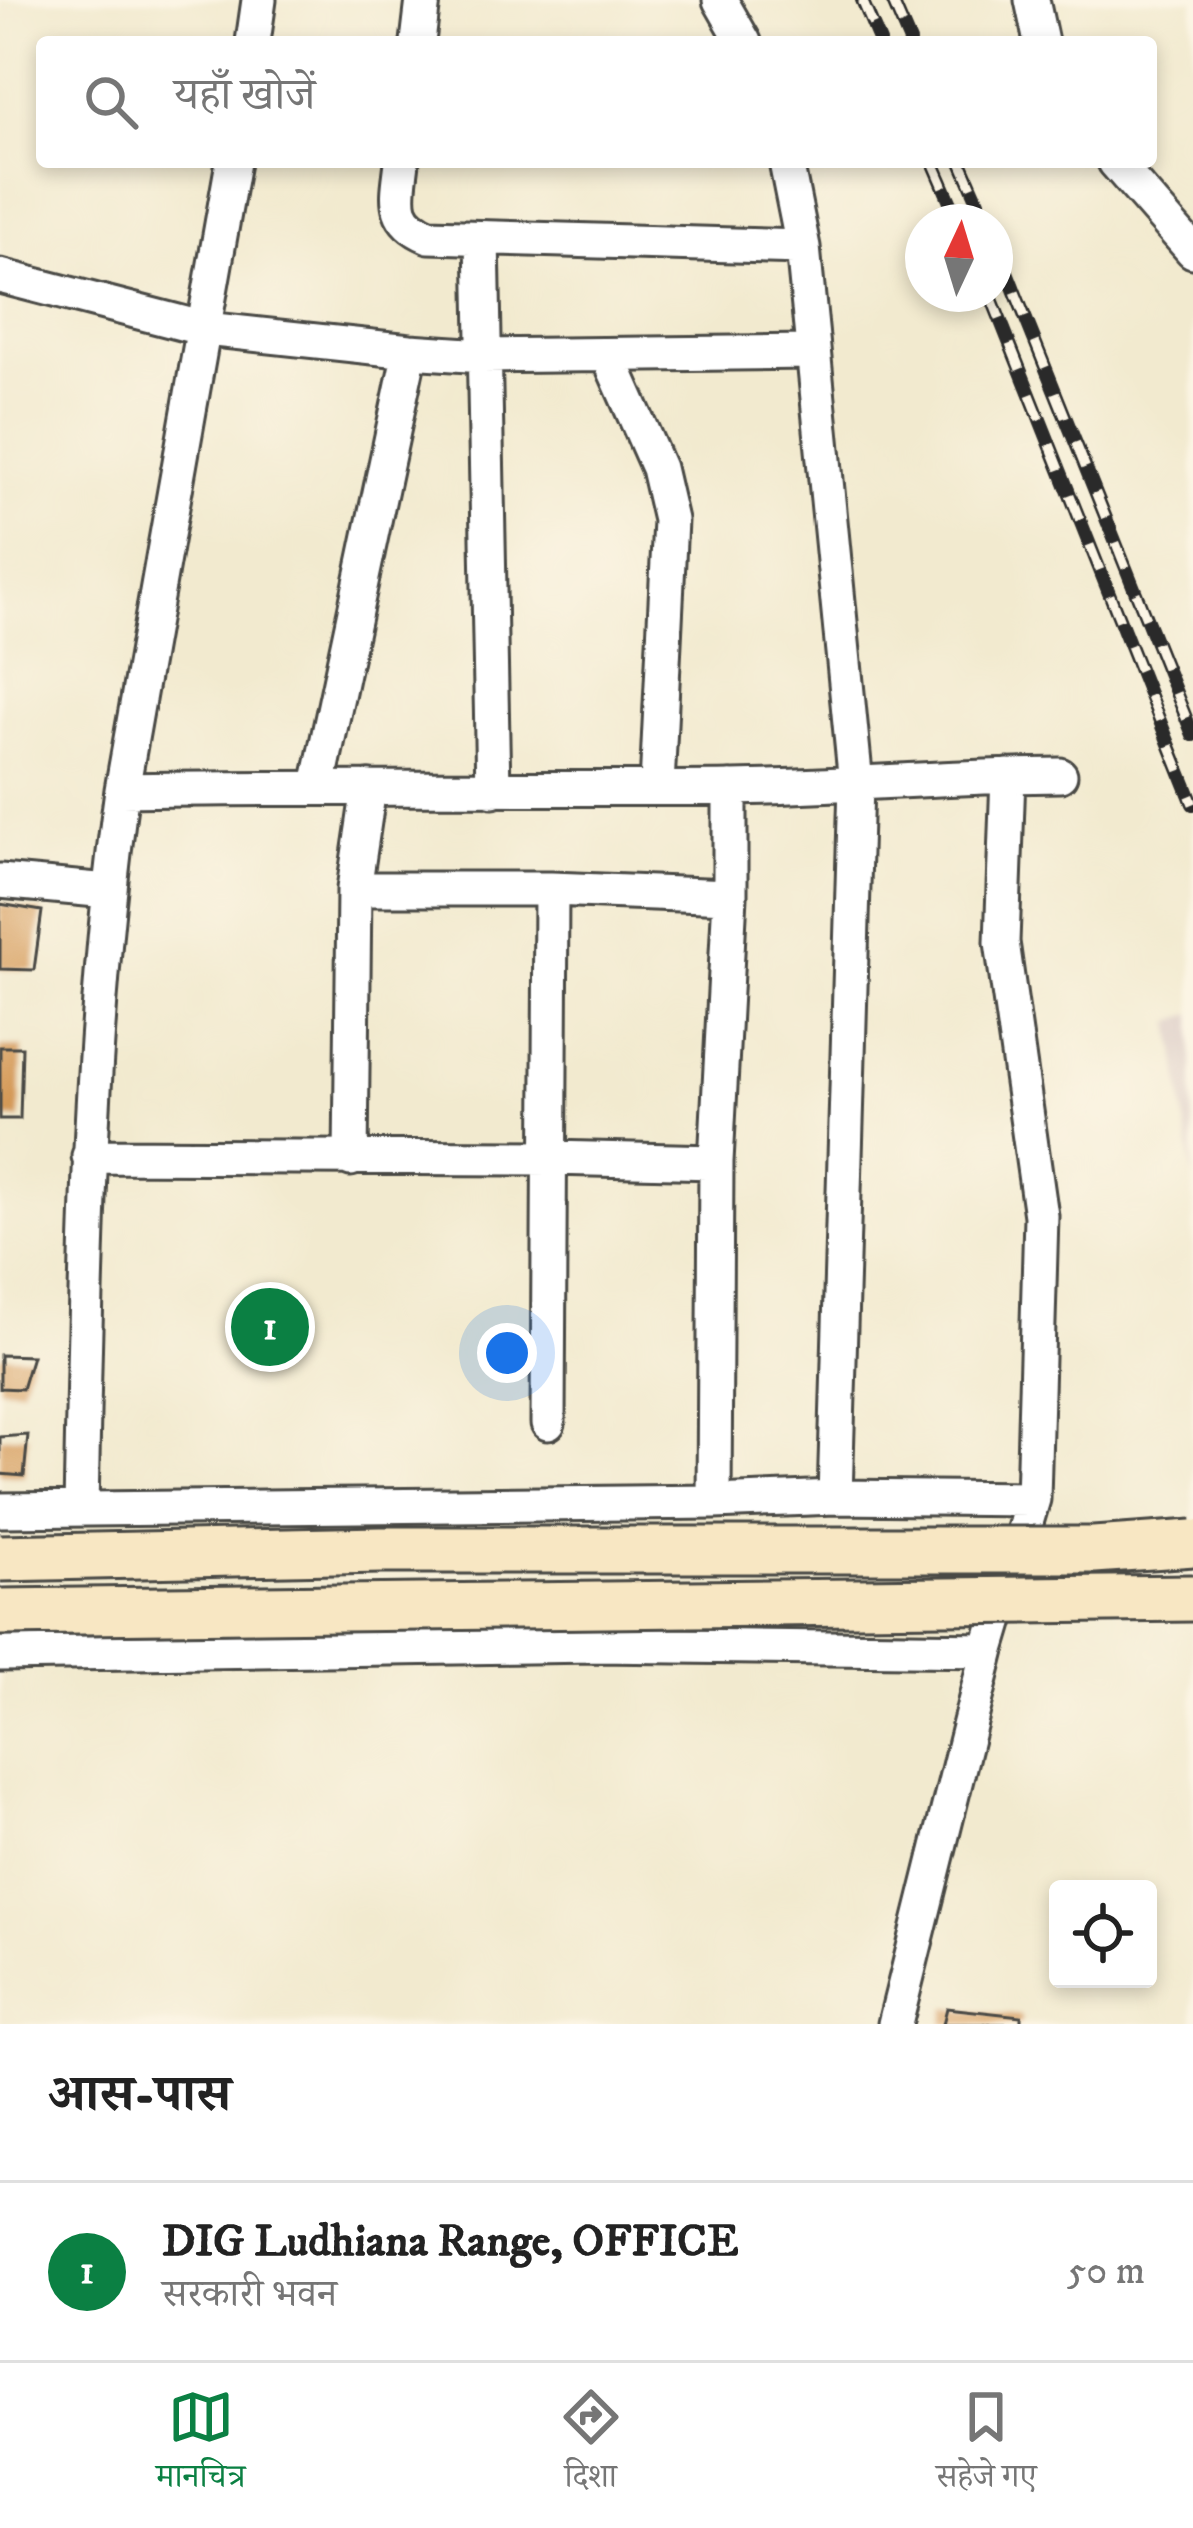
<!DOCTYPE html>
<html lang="hi">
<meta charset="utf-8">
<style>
body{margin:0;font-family:"IM FELL DW Pica","Noto Serif Devanagari",serif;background:#f2f2f2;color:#222}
.controls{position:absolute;right:36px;bottom:36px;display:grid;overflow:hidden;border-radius:12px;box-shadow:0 6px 18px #0003}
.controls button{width:108px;height:108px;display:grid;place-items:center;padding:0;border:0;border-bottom:3px solid #e0e0e0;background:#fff;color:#222;font:60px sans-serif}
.compass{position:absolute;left:905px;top:204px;width:108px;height:108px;border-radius:50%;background:#fff;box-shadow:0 6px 18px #0003;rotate:4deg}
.you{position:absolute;left:507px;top:1353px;width:42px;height:42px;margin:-30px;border:9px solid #fff;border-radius:50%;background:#1a73e8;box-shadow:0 0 0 18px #1a73e833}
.badge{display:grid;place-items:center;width:78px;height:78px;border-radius:50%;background:#0b8043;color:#fff;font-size:39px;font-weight:700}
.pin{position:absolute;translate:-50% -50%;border:6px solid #fff;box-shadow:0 3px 12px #0006}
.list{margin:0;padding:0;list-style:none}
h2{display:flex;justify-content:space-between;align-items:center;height:156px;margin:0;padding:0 48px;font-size:51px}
h2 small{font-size:39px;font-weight:400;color:#767676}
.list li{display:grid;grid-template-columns:78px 1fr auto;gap:36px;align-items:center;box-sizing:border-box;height:180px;padding:0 48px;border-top:3px solid #e0e0e0}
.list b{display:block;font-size:45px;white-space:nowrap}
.list p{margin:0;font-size:39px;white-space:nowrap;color:#767676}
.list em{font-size:39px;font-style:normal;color:#767676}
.icon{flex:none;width:66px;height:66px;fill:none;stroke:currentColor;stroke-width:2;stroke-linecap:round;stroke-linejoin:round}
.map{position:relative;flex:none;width:1193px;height:2024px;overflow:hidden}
.search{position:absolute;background:#fff;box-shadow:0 6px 18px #0003;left:36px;right:36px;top:36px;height:132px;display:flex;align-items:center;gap:30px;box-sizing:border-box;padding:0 42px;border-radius:12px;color:#767676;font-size:45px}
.sheet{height:336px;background:#fff}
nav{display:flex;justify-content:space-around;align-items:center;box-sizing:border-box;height:168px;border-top:3px solid #e0e0e0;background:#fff;font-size:33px;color:#767676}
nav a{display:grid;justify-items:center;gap:6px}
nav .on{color:#0b8043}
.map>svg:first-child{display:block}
</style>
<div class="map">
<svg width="1193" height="2024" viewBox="0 0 1193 2024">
<rect width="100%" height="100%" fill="#fcf5e5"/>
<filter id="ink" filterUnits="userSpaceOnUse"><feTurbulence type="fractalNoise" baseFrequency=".00833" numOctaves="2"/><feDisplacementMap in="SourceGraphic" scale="24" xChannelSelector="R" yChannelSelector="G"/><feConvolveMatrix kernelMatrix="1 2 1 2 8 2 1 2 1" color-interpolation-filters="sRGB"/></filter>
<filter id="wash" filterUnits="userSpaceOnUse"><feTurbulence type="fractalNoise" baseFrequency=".004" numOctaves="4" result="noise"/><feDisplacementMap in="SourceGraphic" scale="48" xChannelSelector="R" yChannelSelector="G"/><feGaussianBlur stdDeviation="2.7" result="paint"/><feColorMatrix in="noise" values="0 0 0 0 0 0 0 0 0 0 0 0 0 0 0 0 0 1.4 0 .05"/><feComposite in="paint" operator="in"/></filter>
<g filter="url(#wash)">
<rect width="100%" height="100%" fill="#f2eacf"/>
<!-- industrial -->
<path fill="#d1bfbd" d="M 1193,1014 L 1193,1180 L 1172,1021 Z"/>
<g id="blocks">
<!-- building -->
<path fill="#d49956" d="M 0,904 L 42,911 L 34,970 L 0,969 Z
M 0,1047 L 22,1047 L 20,1119 L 0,1119 Z
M 0,1355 L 32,1356 L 22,1389 L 0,1388 Z
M 28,1435 L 24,1476 L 0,1474 L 0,1437 Z
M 947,2008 L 1021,2016 L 1021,2024 L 943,2024 Z"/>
</g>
</g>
<g filter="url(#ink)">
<use href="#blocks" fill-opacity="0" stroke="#494844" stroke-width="3"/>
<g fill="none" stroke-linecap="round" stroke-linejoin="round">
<!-- street casing -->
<g stroke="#494844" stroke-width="39">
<path id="street" d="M 720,0 L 744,42
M 1032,0 L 1041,42
M 253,42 L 259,0
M 418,42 L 423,0
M 402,162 C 398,198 390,220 429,236 L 803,247
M 786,162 L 803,247 L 856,784 L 835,1497
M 1115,162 L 1193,251
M 482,238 L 493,790
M 0,276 L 205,329 L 410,351 L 483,356 L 813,352
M 608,355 L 658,468 L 670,520 L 657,786
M 318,786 L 410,351
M 122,790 C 326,786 529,790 733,788 C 842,786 951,776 1060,775
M 0,881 L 108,891
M 354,889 L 551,889 L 730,896
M 89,1156 L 551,1158 L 716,1162
M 351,1159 L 354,889 L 369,788
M 548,1423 L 551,889
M 714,1502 L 716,1162 L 730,896 L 730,788
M 81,1509 C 86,1268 89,1028 122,790 L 233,162
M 0,1510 L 714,1502 L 835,1497 L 1033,1499
M 0,1654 L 596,1645 L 988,1650
M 895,2024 L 988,1650 L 1033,1499 L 1041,1216 L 1002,942 L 1008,776"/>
</g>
<!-- street -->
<use href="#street" stroke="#fff" stroke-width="33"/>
<!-- rail casing -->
<g stroke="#2b2b2b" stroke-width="14">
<path id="rail" d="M 862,0 L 880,42
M 892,0 L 910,42
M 933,162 L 959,222
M 961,162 L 987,222
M 995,242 L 1193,735
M 990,294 L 1193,804"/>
</g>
<!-- rail -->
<use href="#rail" stroke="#fcf5e5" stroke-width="9" stroke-dasharray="27" stroke-linecap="butt"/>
<!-- secondary-bridge casing -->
<g stroke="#494844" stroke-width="51" stroke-linecap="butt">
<path id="secondary-bridge" d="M 0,1558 L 381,1550 L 1094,1550 L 1193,1543
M 0,1612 L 1193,1598"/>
</g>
<!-- secondary-bridge -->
<use href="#secondary-bridge" stroke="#f8e7c3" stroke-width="45"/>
</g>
</g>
</svg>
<div class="controls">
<button><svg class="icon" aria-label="locate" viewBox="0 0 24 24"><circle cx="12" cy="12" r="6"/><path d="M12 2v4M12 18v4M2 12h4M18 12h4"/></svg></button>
</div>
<svg class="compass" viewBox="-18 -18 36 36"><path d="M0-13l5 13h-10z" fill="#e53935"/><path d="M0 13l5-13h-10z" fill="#767676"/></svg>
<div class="you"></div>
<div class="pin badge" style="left:270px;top:1327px">1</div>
<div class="search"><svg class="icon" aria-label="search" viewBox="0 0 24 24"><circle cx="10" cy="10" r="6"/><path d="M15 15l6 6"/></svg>यहाँ खोजें</div>
</div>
<section class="sheet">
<h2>आस-पास<small></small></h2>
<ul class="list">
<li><span class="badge">1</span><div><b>DIG Ludhiana Range, OFFICE</b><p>सरकारी भवन</p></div><em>50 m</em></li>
</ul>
</section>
<nav>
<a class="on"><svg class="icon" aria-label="map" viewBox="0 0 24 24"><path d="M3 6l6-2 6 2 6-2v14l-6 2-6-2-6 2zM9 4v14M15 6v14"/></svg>मानचित्र</a>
<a><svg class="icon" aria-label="directions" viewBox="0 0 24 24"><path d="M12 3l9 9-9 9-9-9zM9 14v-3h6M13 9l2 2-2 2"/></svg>दिशा</a>
<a><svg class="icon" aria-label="saved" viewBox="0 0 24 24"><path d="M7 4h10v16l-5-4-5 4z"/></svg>सहेजे गए</a>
</nav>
